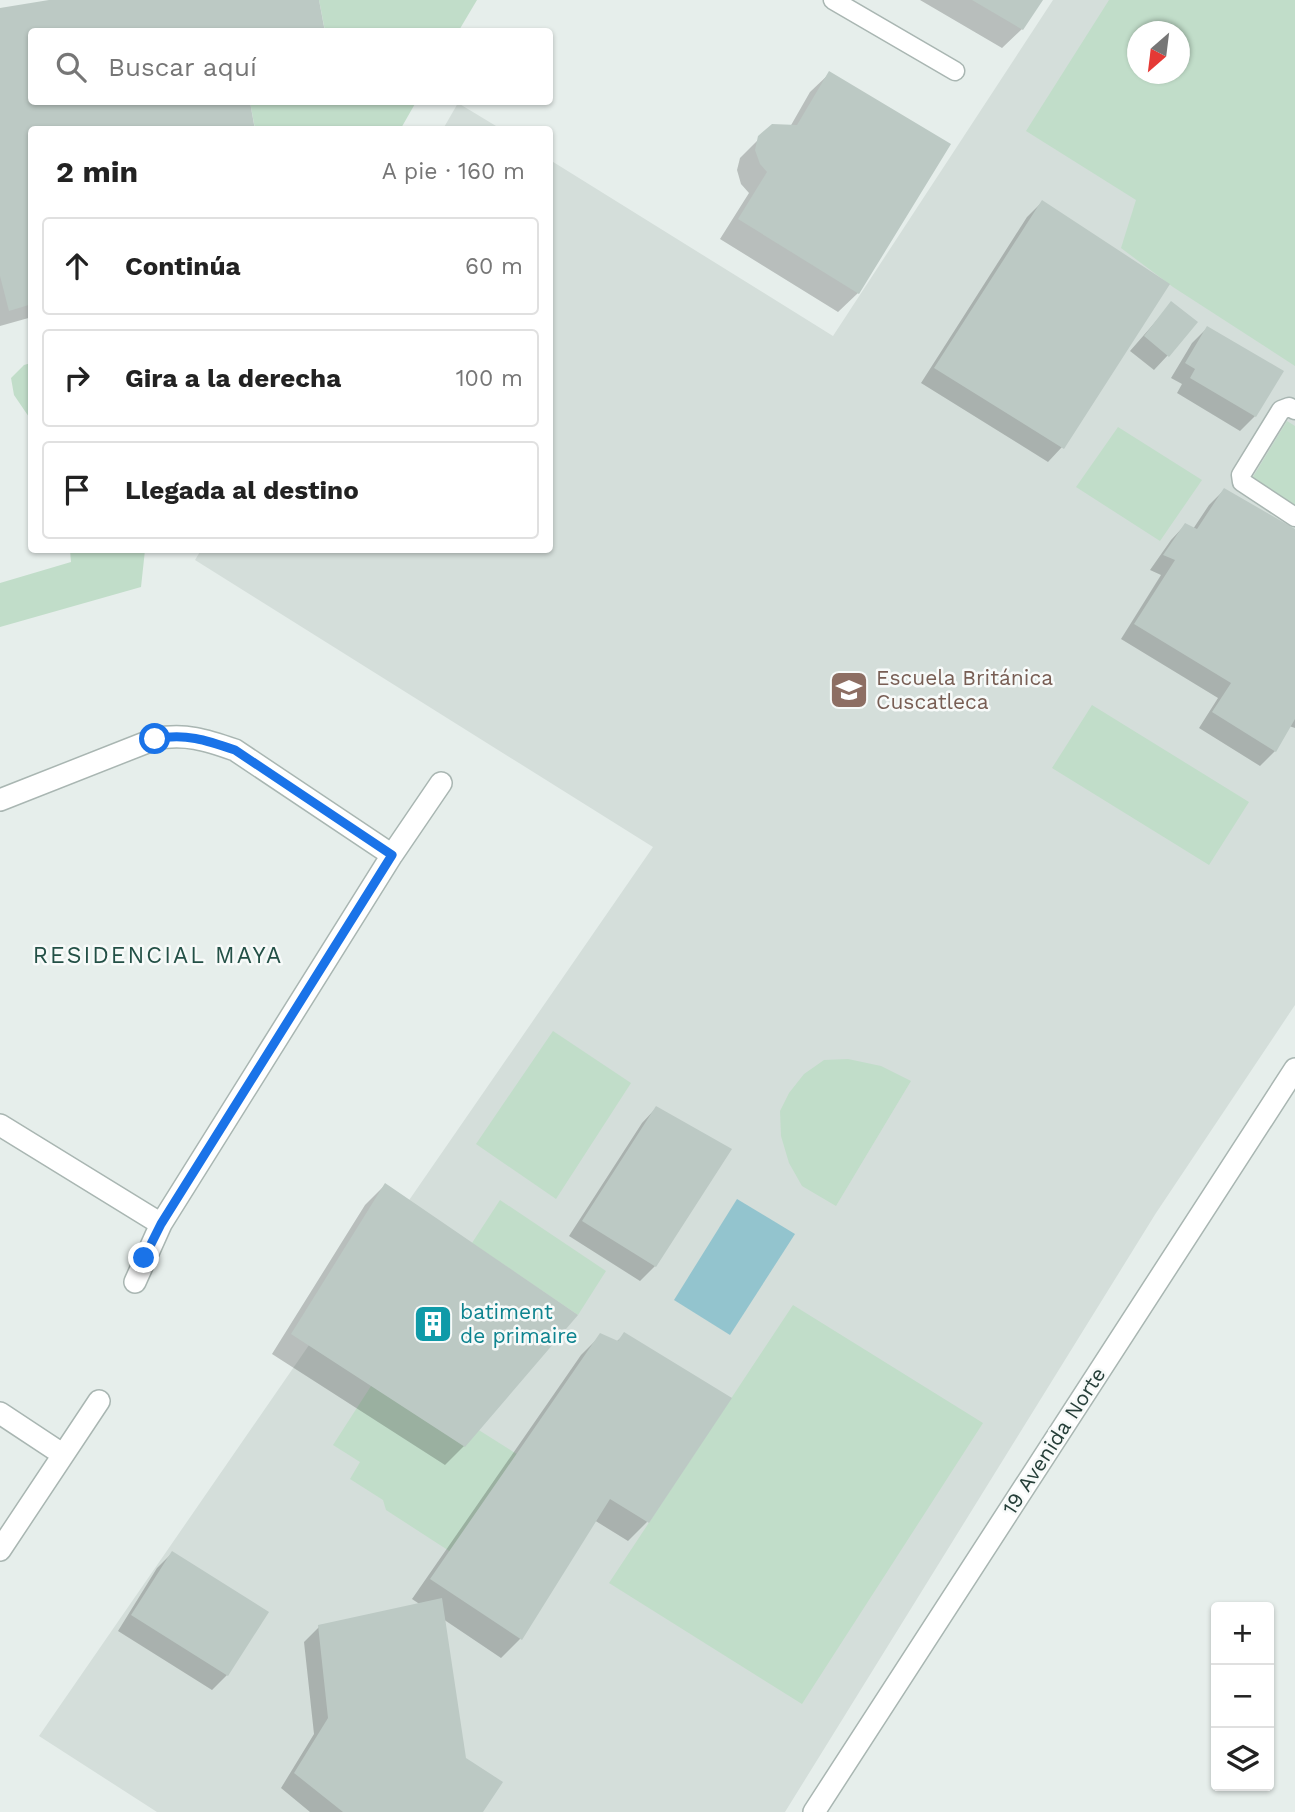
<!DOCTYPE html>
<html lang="es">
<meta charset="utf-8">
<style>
body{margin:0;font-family:"Work Sans",sans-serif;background:#f6f6f6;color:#222}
.controls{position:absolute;right:21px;bottom:21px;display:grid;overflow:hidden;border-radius:7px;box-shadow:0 2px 5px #0004}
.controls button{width:63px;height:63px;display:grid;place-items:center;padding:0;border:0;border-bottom:2px solid #e0e0e0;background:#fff;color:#222;font:35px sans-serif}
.compass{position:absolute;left:1127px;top:21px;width:63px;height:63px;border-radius:50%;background:#fff;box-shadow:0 2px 5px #0004;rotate:208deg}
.stop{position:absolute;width:21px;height:21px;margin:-16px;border:5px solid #1a73e8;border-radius:50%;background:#fff}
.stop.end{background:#1a73e8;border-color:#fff;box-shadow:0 2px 7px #0008}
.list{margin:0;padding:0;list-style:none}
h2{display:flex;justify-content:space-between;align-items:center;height:91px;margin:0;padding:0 28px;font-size:30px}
h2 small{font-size:23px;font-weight:400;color:#767676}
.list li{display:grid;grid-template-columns:46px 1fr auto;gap:21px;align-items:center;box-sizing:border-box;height:98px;margin:0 14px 14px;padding:0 14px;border:2px solid #e0e0e0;border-radius:7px}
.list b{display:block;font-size:26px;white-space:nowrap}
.list em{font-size:23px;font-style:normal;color:#767676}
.icon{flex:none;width:38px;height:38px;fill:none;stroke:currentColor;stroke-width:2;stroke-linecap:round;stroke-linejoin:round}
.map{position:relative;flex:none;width:1295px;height:1812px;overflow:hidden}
.search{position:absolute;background:#fff;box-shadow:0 2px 5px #0004;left:28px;top:28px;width:525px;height:77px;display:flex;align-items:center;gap:18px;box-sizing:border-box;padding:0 24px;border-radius:7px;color:#767676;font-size:26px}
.panel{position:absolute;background:#fff;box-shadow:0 2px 5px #0004;left:28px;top:126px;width:525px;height:427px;border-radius:7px}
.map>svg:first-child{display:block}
</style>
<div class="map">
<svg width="1295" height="1812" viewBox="0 0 1295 1812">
<rect width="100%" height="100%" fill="#e6eeeb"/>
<!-- built -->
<path fill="#d4deda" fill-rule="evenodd" d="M 1053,0 L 1295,0 L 1295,1005 L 1156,1213 L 785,1812 L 157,1812 L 39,1736 L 653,847 L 195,560 L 201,550 L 550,550 L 550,160 L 833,336 ZM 1138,32 L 1180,32 L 1180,74 L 1138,74 Z
M 458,103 L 501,129 L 443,129 Z"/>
<!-- green -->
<path fill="#c1ddc9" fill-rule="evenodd" d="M 319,0 L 477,0 L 458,32 L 325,31 Z
M 1109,0 L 1295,0 L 1295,366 L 1173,287 L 1121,248 L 1136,200 L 1026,131 ZM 1138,32 L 1180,32 L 1180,74 L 1138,74 Z
M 250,102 L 416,102 L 400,130 L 255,129 Z
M 31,363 L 32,363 L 31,420 L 14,395 L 11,378 L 24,365 Z
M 1287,421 L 1295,426 L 1295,508 L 1251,480 Z
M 1118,427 L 1202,480 L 1160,541 L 1076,487 Z
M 70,550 L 145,550 L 141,587 L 0,627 L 0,583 L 71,562 Z
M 1092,705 L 1249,802 L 1209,865 L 1052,768 Z
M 553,1031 L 631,1083 L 556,1199 L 476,1144 Z
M 848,1059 L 881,1066 L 911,1081 L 836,1206 L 802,1186 L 789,1163 L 781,1136 L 780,1111 L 789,1093 L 804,1074 L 824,1060 Z
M 500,1200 L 606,1271 L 578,1315 L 472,1243 Z
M 793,1305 L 983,1423 L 802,1704 L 609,1583 Z
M 382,1369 L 523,1458 L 460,1558 L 386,1510 L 383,1500 L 350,1479 L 360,1462 L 333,1445 Z"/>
<!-- water -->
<path fill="#93c4ce" d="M 737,1199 L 795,1234 L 730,1335 L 674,1300 Z"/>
<!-- shadow -->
<path fill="#0003" d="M 60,0 L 317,0 L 32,32 L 32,102 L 248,102 L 253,130 L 32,130 L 32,317 L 0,326 L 0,10 Z
M 920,0 L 1041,0 L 1022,29 L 1002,48 Z
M 830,73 L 858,293 L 838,312 L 720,239 L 749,193 L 741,184 L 737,170 L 740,158 L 760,138 L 790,127 L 810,92 Z
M 1042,202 L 1062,447 L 1048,462 L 921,383 L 1027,217 Z
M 1171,304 L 1168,355 L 1154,370 L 1130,351 Z
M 1207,328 L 1255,416 L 1240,431 L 1177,393 L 1182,384 L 1171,378 L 1192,343 Z
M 1224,490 L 1295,531 L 1295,728 L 1289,726 L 1275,751 L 1260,766 L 1199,728 L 1218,698 L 1121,639 L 1161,575 L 1150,570 L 1171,540 L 1185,525 L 1193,529 L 1209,505 Z
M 656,1108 L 729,1150 L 655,1266 L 640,1281 L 569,1236 L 642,1123 Z
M 385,1185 L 464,1446 L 445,1465 L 272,1354 L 365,1205 Z
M 625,1334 L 647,1522 L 628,1541 L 594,1520 L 520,1639 L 501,1658 L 443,1619 L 464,1759 L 481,1812 L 310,1812 L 281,1788 L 314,1734 L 304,1642 L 319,1627 L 421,1605 L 412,1599 L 581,1355 L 601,1335 L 616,1342 Z
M 172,1553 L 266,1613 L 227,1675 L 212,1690 L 118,1631 L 157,1568 Z"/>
<!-- building -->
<path fill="#bcc9c4" d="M 49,0 L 319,0 L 325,32 L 32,32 L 32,102 L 250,102 L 255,130 L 32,130 L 32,304 L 9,311 L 0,276 L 0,8 Z
M 972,0 L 1043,0 L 1023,30 Z
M 829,71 L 951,144 L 859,294 L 738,219 L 767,172 L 760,164 L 755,150 L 758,136 L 772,124 L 797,125 Z
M 1042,200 L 1170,284 L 1064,449 L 934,368 Z
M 1171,301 L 1198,322 L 1169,357 L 1144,336 Z
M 1207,326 L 1284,371 L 1256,417 L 1190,378 L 1195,369 L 1185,363 Z
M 1224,488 L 1295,529 L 1295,719 L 1276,752 L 1212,712 L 1231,683 L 1134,624 L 1175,560 L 1163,555 L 1185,523 L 1197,529 Z
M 656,1106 L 732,1149 L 656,1267 L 582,1221 Z
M 385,1183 L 578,1315 L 465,1447 L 291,1334 Z
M 624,1332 L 732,1398 L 649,1523 L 610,1499 L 522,1640 L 430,1579 L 600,1333 L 618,1341 Z
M 172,1551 L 269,1612 L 228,1676 L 131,1615 Z
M 442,1598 L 466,1758 L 503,1782 L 483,1812 L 343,1812 L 294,1773 L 328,1718 L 318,1625 Z"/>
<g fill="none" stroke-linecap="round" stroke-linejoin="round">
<!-- service casing -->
<g stroke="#a9b6b2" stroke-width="21">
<path id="service" d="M 833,0 L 955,71
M 1295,410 L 1289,407 L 1281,410 L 1241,475 L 1242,482 L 1295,517"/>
</g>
<!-- minor casing -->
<g stroke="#a9b6b2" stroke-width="24">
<path id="minor" d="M 0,800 L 155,739 C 185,733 206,740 235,750 L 392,855
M 0,1125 L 161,1224
M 135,1282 L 161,1224 L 392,855 L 441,783
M 0,1413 L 62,1454
M 0,1550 L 99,1401
M 814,1812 L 1295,1069"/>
</g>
<!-- service -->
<use href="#service" stroke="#fff" stroke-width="18"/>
<!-- minor -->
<use href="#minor" stroke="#fff" stroke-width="21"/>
</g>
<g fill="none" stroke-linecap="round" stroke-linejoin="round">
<!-- route -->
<path stroke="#1a73e8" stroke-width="9" d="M 144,1258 L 161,1224 L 392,855 L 235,750 C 206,740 185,733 155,739"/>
</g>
<!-- icons -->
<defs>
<g id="school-square" transform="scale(2.0125)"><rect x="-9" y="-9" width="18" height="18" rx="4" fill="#8d6e63" stroke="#f7faf9"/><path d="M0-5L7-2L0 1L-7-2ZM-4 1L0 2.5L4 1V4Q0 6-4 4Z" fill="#fff"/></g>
<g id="building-square" transform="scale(2.0125)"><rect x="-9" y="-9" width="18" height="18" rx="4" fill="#0f9aa8" stroke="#f7faf9"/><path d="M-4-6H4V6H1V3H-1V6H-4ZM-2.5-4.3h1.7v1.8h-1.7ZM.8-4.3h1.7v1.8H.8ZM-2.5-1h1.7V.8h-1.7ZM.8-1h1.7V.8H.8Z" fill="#fff"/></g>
</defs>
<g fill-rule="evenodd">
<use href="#school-square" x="849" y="690"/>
<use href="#building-square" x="433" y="1324"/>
</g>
<g text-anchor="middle" stroke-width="5" stroke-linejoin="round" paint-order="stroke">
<!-- education labels -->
<g font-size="21" fill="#785e54" stroke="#f7faf9" text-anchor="start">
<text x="876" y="685">Escuela Británica<tspan x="876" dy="24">Cuscatleca</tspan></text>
</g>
<!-- culture labels -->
<g font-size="21" fill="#0d838f" stroke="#f7faf9" text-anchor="start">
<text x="460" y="1319">batiment<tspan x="460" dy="24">de primaire</tspan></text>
</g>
<!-- street labels -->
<g font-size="21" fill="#263f39" stroke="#f7faf9">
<text transform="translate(1054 1441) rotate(-57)" y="7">19 Avenida Norte</text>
</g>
<!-- neighbourhood labels -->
<g font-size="23" letter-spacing="2" fill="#235046" stroke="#f7faf9">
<text x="158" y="963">RESIDENCIAL MAYA</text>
</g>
</g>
</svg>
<div class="controls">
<button>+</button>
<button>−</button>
<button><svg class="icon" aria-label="layers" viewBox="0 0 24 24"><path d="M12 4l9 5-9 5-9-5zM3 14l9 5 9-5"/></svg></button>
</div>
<svg class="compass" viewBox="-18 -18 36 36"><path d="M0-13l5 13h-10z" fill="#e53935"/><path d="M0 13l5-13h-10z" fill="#767676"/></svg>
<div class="stop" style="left:155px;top:739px"></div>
<div class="stop end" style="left:144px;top:1258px"></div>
<div class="search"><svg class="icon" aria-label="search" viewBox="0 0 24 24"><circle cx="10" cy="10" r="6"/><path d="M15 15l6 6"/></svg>Buscar aquí</div>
<section class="panel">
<h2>2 min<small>A pie · 160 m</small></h2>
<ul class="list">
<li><svg class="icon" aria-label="ahead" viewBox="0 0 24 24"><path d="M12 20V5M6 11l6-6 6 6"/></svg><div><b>Continúa</b></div><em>60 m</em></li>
<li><svg class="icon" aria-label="right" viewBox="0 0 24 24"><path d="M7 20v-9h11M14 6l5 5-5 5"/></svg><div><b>Gira a la derecha</b></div><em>100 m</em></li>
<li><svg class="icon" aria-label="arrive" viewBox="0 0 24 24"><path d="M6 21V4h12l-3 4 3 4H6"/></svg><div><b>Llegada al destino</b></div></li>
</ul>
</section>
</div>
